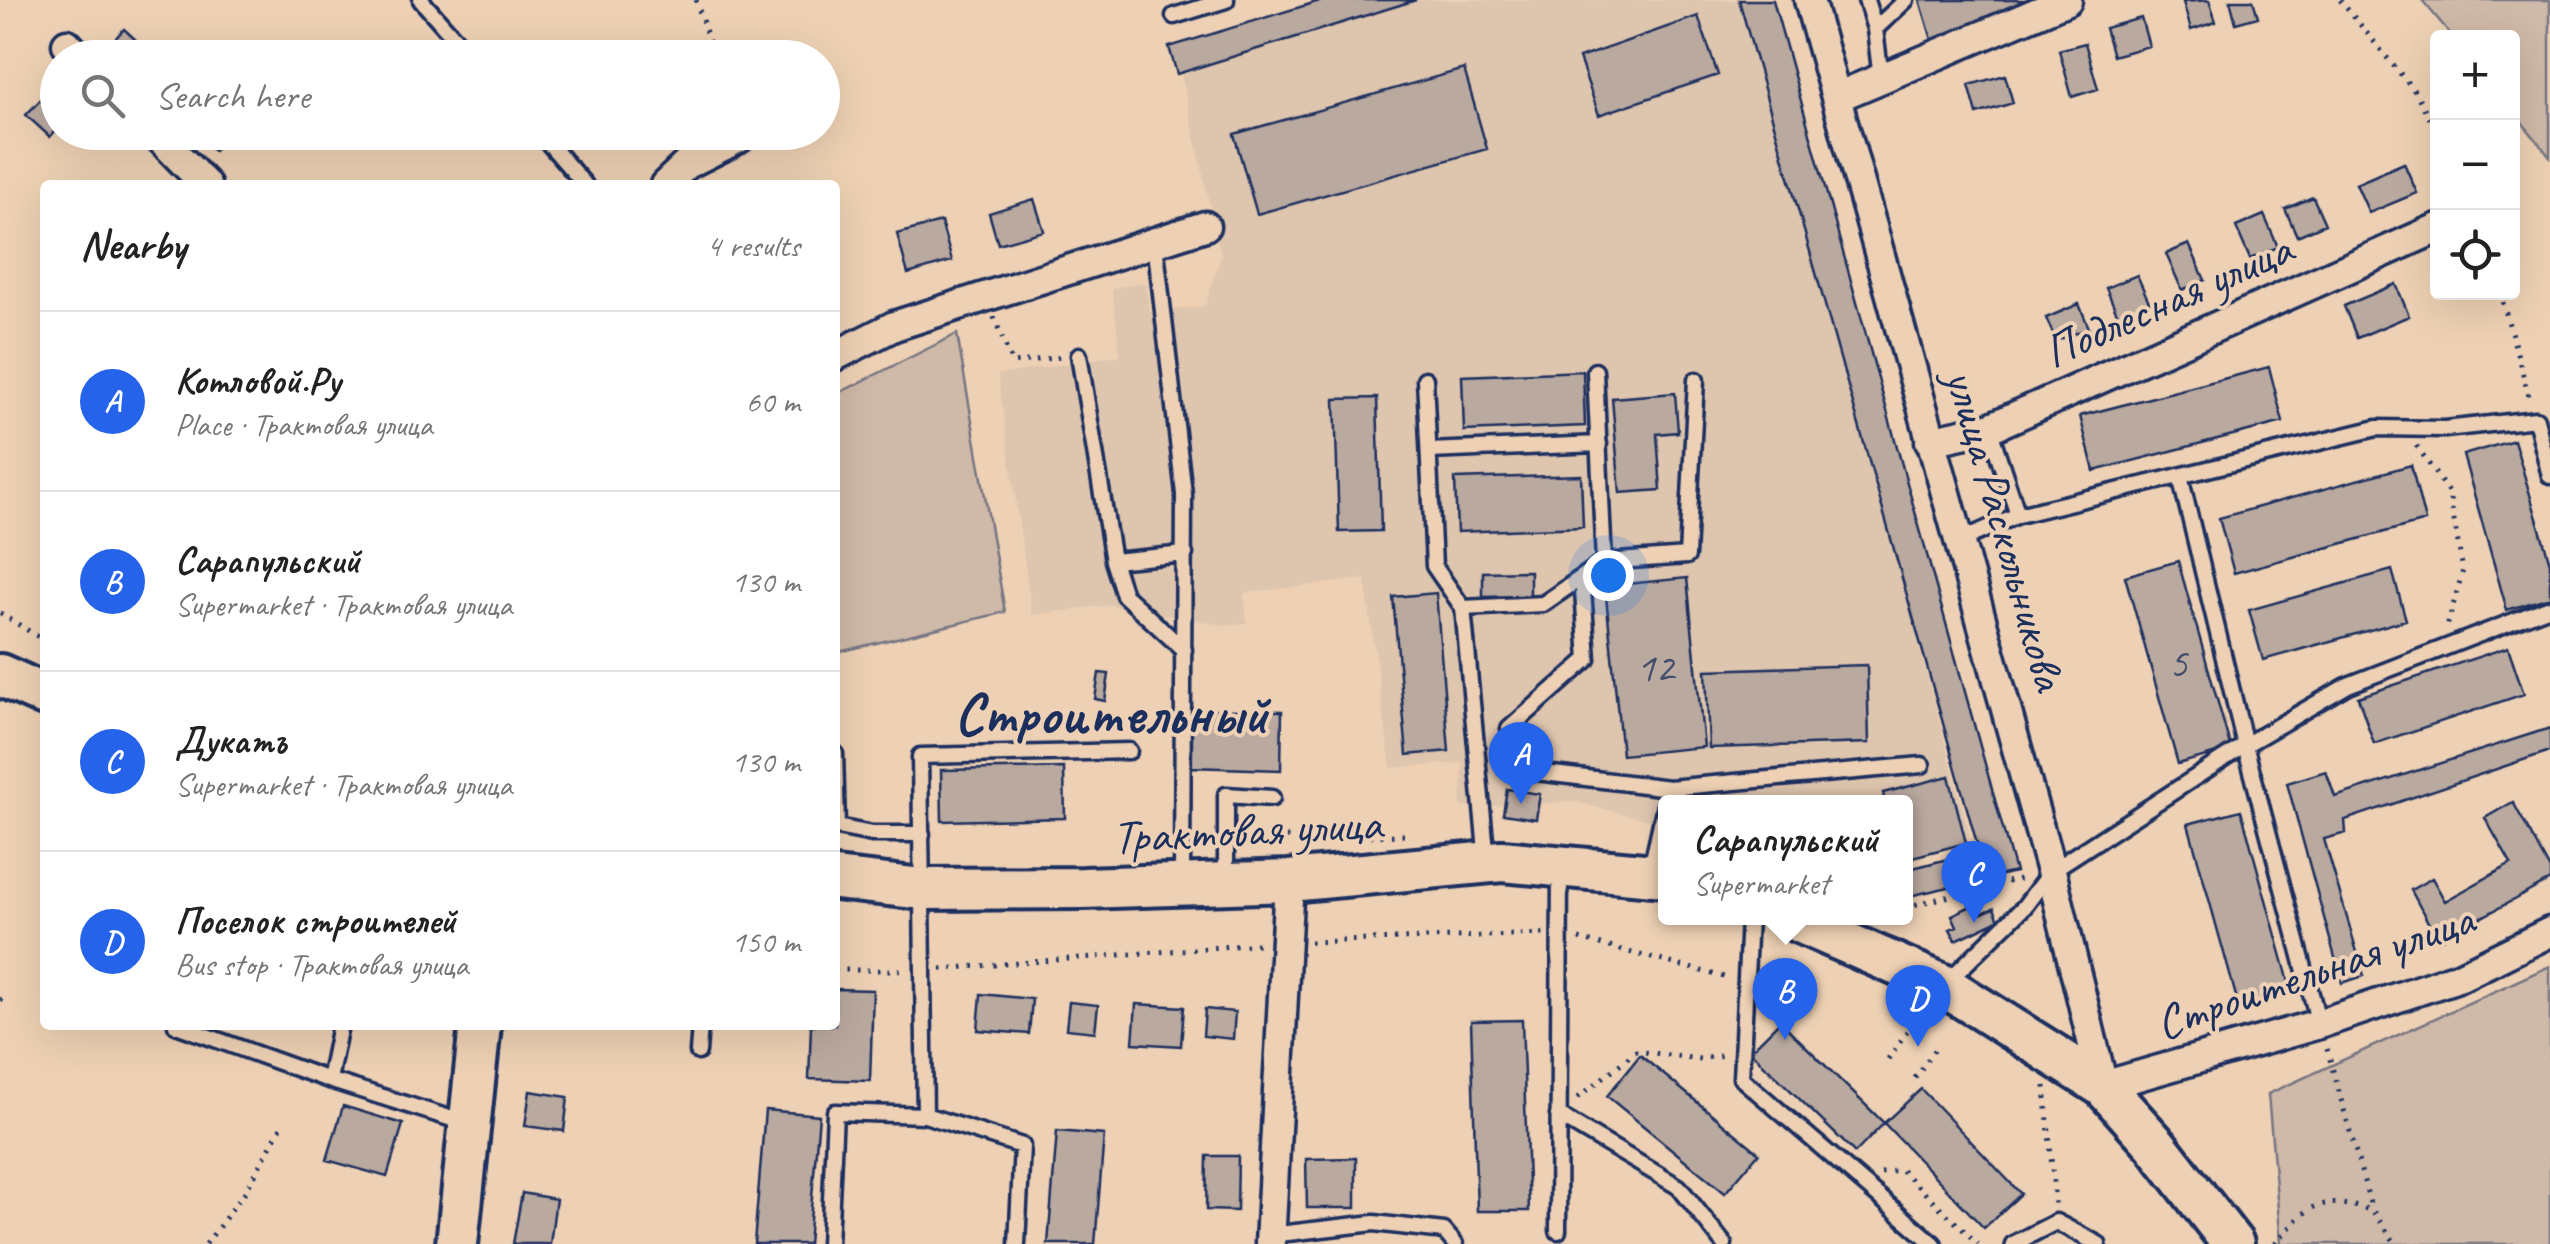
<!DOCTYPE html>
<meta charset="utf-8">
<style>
body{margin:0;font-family:Caveat,sans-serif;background:#f6f6f6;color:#222}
.controls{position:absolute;right:30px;top:30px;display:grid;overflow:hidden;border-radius:10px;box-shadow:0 10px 40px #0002}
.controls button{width:90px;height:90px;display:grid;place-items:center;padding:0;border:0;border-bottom:2px solid #e0e0e0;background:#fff;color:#222;font:50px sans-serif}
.you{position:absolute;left:1608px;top:575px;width:35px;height:35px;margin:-25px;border:8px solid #fff;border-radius:50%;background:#1a73e8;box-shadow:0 0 0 15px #1a73e833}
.badge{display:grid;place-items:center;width:65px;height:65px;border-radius:50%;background:#2563eb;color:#fff;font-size:32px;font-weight:700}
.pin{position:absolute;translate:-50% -82px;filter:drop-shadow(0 2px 5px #0008)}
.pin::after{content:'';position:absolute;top:52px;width:35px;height:30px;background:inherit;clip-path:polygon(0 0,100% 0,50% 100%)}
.popup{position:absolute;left:1658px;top:795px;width:255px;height:130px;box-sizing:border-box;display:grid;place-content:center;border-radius:10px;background:#fff;filter:drop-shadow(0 2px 8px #0005);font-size:32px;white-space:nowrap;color:#767676}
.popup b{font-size:38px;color:#222}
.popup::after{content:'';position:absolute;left:50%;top:100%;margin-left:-20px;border:20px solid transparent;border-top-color:#fff}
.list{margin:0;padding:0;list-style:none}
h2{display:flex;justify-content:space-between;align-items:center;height:130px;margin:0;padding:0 40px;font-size:42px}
h2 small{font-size:32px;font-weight:400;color:#767676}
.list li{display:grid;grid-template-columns:65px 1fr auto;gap:30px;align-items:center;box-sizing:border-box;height:180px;padding:0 40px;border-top:2px solid #e0e0e0}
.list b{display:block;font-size:38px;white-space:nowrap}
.list p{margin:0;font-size:32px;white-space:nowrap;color:#767676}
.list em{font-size:32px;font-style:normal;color:#767676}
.icon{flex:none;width:55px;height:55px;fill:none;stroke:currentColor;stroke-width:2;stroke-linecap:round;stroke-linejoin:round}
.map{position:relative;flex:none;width:2550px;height:1244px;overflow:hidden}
.search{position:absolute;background:#fff;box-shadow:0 10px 40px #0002;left:40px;top:40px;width:800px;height:110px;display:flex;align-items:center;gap:25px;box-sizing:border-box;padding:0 35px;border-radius:55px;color:#767676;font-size:38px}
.panel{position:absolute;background:#fff;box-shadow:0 10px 40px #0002;left:40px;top:180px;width:800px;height:850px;border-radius:10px}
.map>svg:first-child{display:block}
</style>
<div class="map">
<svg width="2550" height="1244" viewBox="0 0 2550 1244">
<rect width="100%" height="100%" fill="#eed1b4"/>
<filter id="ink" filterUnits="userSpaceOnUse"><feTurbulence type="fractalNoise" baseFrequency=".01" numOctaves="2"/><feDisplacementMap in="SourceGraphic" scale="20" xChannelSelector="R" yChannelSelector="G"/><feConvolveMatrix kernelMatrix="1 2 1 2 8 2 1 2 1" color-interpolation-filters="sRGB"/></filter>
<g filter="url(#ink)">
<!-- built -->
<path fill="#dec5ae" d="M 1388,0 L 1745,0 L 1970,835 L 1905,848 L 1905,802 L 1665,802 L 1665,824 L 1575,802 L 1461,807 L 1463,763 L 1391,768 L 1365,579 L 1244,593 L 1247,623 L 1223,625 L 1110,605 L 1032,615 L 998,375 L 1120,355 L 1112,288 L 1145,282 L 1150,312 L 1205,306 L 1221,256 L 1179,65 Z"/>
<!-- green -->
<path fill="#cfb9a8" stroke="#757483" stroke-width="2.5" d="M 2422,0 L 2550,0 L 2550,157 L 2513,111 L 2512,38 L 2453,37 Z
M 957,334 L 1005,612 L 835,653 L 835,395 Z
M 2550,966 L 2550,1244 L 2281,1244 L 2268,1094 Z"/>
<!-- building -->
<path fill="#baa99f" stroke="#1b2f5e" stroke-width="2.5" d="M 1323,0 L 1416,0 L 1177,74 L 1169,47 Z
M 1739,0 L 1773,0 L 2015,872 L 1905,897 L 1905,870 L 1979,851 Z
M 1920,0 L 2035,0 L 1933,43 Z
M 2209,0 L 2216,22 L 2191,30 L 2183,2 Z
M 2230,0 L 2253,0 L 2258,17 L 2236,23 Z
M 1698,16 L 1718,75 L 1599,115 L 1579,58 Z
M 2141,18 L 2149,46 L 2113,56 L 2105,28 Z
M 124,29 L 151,54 L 148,58 L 100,55 Z
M 2085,43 L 2098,89 L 2072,97 L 2059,50 Z
M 1464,69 L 1487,149 L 1257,214 L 1234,134 Z
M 2005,75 L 2013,103 L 1977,114 L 1969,85 Z
M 44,96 L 58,108 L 58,128 L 50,137 L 26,115 Z
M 202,132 L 230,132 L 214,151 L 198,136 Z
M 2404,163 L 2417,193 L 2369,213 L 2356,184 Z
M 2313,197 L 2325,224 L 2297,236 L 2285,209 Z
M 1034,199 L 1044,231 L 998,244 L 989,213 Z
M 2264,215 L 2278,247 L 2250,259 L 2236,227 Z
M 941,222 L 952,261 L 908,274 L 897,234 Z
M 2189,244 L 2205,280 L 2182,290 L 2166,254 Z
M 2137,275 L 2150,304 L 2119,318 L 2106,288 Z
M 2396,284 L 2409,316 L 2357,338 L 2344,306 Z
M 2079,304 L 2089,328 L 2056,341 L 2046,318 Z
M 2269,367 L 2283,422 L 2094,471 L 2080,416 Z
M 1583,371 L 1585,426 L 1464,431 L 1462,376 Z
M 1675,393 L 1678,432 L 1657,434 L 1661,490 L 1620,493 L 1612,398 Z
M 1377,398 L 1381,531 L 1339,532 L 1335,399 Z
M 2514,440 L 2550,563 L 2550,597 L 2507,610 L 2463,455 Z
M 2411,465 L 2425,521 L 2234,573 L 2219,518 Z
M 1581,475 L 1583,527 L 1457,532 L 1455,479 Z
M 2178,561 L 2231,749 L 2178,764 L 2125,576 Z
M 2392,570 L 2406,620 L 2263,660 L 2249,610 Z
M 1530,571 L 1530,596 L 1483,597 L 1483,572 Z
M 1687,578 L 1704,747 L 1622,755 L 1605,586 Z
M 1436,593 L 1449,751 L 1407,755 L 1393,597 Z
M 2508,647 L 2524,694 L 2374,744 L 2358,697 Z
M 1867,665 L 1869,743 L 1709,748 L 1706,670 Z
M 1099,673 L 1109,674 L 1105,701 L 1095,699 Z
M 1191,709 L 1282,711 L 1281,770 L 1189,767 Z
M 2550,728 L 2550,751 L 2345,820 L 2346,833 L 2324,839 L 2364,976 L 2342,983 L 2287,783 L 2326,771 L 2335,797 Z
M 1064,768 L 1065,818 L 942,821 L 941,770 Z
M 1949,776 L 1966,843 L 1905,859 L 1905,802 L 1885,802 L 1883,793 Z
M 1507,789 L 1540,794 L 1536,819 L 1503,814 Z
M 2513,802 L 2550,870 L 2550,880 L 2438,941 L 2411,890 L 2432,878 L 2445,901 L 2511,864 L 2485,818 Z
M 2241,810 L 2292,993 L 2239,1007 L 2188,824 Z
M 1973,905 L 1978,915 L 1994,908 L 1999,920 L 1956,940 L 1950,929 L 1957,926 L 1952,915 Z
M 835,989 L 873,990 L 870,1081 L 809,1079 L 811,1025 L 835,1025 Z
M 981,994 L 1032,999 L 1029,1034 L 978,1030 Z
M 1069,1002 L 1098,1005 L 1095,1032 L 1066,1029 Z
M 1136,1004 L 1184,1007 L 1181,1046 L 1133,1043 Z
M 1205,1009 L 1235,1012 L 1233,1039 L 1203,1036 Z
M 1522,1020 L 1529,1211 L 1477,1211 L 1471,1021 Z
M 1780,1021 L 1884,1123 L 1855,1153 L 1750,1051 Z
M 1640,1055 L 1759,1153 L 1725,1193 L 1607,1096 Z
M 1921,1089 L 2021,1194 L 1984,1228 L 1884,1123 Z
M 530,1091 L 568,1097 L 564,1131 L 525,1126 Z
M 343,1106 L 403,1124 L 387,1177 L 327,1160 Z
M 765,1110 L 819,1115 L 808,1244 L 754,1244 Z
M 1057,1131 L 1104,1135 L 1095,1244 L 1048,1244 Z
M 1207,1156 L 1238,1156 L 1237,1211 L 1206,1210 Z
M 1356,1158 L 1356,1208 L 1307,1208 L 1306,1159 Z
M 522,1193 L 556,1199 L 550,1244 L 513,1244 Z"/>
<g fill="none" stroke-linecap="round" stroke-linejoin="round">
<!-- service casing -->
<g stroke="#1b2f5e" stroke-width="21">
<path id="service" d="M 421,0 L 472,58
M 1866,0 L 1875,29
M 1174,16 L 1226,0
M 1881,79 L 1875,29 L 1906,0
M 539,132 L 585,185
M 1155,242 L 1184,494 L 1182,879
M 1079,355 L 1113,561 L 1185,554
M 1595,371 L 1604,562
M 1425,379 L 1434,566 L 1463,608
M 1989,428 L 2018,515
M 1429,451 L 1599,444
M 2180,476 L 2245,745 L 2319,1024
M 1959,541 L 2018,515 L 2377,428 L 2445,429 L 2536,419 L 2550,476
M 1113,561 L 1124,595 L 1184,650
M 1509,729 L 1588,659 L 1582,577
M 835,753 L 837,827 L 872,834 L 922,834
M 1528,771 L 1669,788
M 1666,802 L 1669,788 L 1922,765
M 1487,861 L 1463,608 L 1543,604 L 1604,562 L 1687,556 L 1696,380
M 1650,873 L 1665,805
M 1226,878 L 1226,795 L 1272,798
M 1749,918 L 1741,1078 L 1934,1244
M 1948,981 L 2024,907 L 2051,871 L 2245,745 L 2348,685 L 2550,607
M 176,1025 L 329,1080
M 340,1025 L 329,1080 L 465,1123
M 698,1052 L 700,1025
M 925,1115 L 1022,1146 L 1017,1244
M 1558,1115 L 1679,1187 L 1724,1244
M 1558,1231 L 1560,872
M 1270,1235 L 1374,1223 L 1444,1231 L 1455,1244
M 829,1244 L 835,1112 L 925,1115 L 920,756 L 1129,751
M 2013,1244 L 2056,1222 L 2098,1244"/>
</g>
<!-- minor casing -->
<g stroke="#1b2f5e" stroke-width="35">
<path id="minor" d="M 1809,0 L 2051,871 L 2103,1086 L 2319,1024 L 2461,976 L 2550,932
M 67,44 L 80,58
M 1837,97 L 2067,0
M 154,132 L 206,185
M 665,185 L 687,164 L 739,138
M 835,356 L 894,326 L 1205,226
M 1930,441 L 1989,428 L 2438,228
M 1270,1244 L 1289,881"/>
</g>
<!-- secondary casing -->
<g stroke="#1b2f5e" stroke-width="48">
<path id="secondary" d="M 0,675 L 45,695
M 835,879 L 923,889 L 1083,888 L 1289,881 L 1502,861 L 1665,876
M 1790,918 L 1943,985 L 2103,1086 L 2156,1145 L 2233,1244
M 457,1244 L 480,1025"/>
</g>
<!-- path -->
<path stroke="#1b2f5e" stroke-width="5" stroke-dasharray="2.5 8" stroke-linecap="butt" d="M 696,0 L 714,58
M 2340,0 L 2416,93 L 2438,134
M 2500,292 L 2530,400
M 994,317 L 1012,363 L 1061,357
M 2417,446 L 2449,494 L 2463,570 L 2447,627
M 0,613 L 45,641
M 1244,838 L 1408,835
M 1905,907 L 2024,878
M 1579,939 L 1728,978
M 1310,942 L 1544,934
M 941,969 L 1259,944
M 835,970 L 905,970
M 0,1000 L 8,996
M 2327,1049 L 2372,1210
M 1888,1059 L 1907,1031
M 1915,1078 L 1936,1047
M 2045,1086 L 2055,1204
M 1578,1098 L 1636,1051 L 1700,1059 L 1724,1055
M 1881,1173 L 1901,1170 L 1978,1244
M 206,1244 L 247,1189 L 281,1127
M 2275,1244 C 2313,1201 2316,1197 2372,1210 L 2396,1244"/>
<!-- service -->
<use href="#service" stroke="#eed1b4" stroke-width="14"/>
<!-- minor -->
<use href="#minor" stroke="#eed1b4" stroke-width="28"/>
<!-- secondary -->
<use href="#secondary" stroke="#eed1b4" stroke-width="40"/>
</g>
</g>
<g text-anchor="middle" stroke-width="8" stroke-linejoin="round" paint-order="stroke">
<!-- number labels -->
<g font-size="42" fill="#434e6e">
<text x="2178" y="677">5</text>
<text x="1655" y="681">12</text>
</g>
<!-- street labels -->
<g font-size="48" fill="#1b2f5e" stroke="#eed1b4">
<text transform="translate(2167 299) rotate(-24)" y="17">Подлесная улица</text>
<text transform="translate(2007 529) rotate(74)" y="17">улица Раскольникова</text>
<text transform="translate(1247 829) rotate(-3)" y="17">Трактовая улица</text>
<text transform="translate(2314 970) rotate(-19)" y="17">Строительная улица</text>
</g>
<!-- district labels -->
<g font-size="58" font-weight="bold" fill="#1b2f5e" stroke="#eed1b4">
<text x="1111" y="733">Строительный</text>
</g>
</g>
</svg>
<div class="controls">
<button>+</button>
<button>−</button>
<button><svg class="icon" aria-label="locate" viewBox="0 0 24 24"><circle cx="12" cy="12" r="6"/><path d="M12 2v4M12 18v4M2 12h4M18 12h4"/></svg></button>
</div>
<div class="you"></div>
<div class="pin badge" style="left:1521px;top:804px">A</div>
<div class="pin badge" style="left:1785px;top:1040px">B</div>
<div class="popup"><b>Сарапульский</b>Supermarket</div>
<div class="pin badge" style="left:1974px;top:923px">C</div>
<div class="pin badge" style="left:1918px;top:1047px">D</div>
<div class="search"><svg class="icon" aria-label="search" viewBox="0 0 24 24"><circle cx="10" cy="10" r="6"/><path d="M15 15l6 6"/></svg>Search here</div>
<section class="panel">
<h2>Nearby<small>4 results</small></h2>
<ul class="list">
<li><span class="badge">A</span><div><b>Котловой.Ру</b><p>Place · Трактовая улица</p></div><em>60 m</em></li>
<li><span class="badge">B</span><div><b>Сарапульский</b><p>Supermarket · Трактовая улица</p></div><em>130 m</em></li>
<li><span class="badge">C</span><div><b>Дукатъ</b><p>Supermarket · Трактовая улица</p></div><em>130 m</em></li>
<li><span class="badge">D</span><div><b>Поселок строителей</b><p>Bus stop · Трактовая улица</p></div><em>150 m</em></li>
</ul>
</section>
</div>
